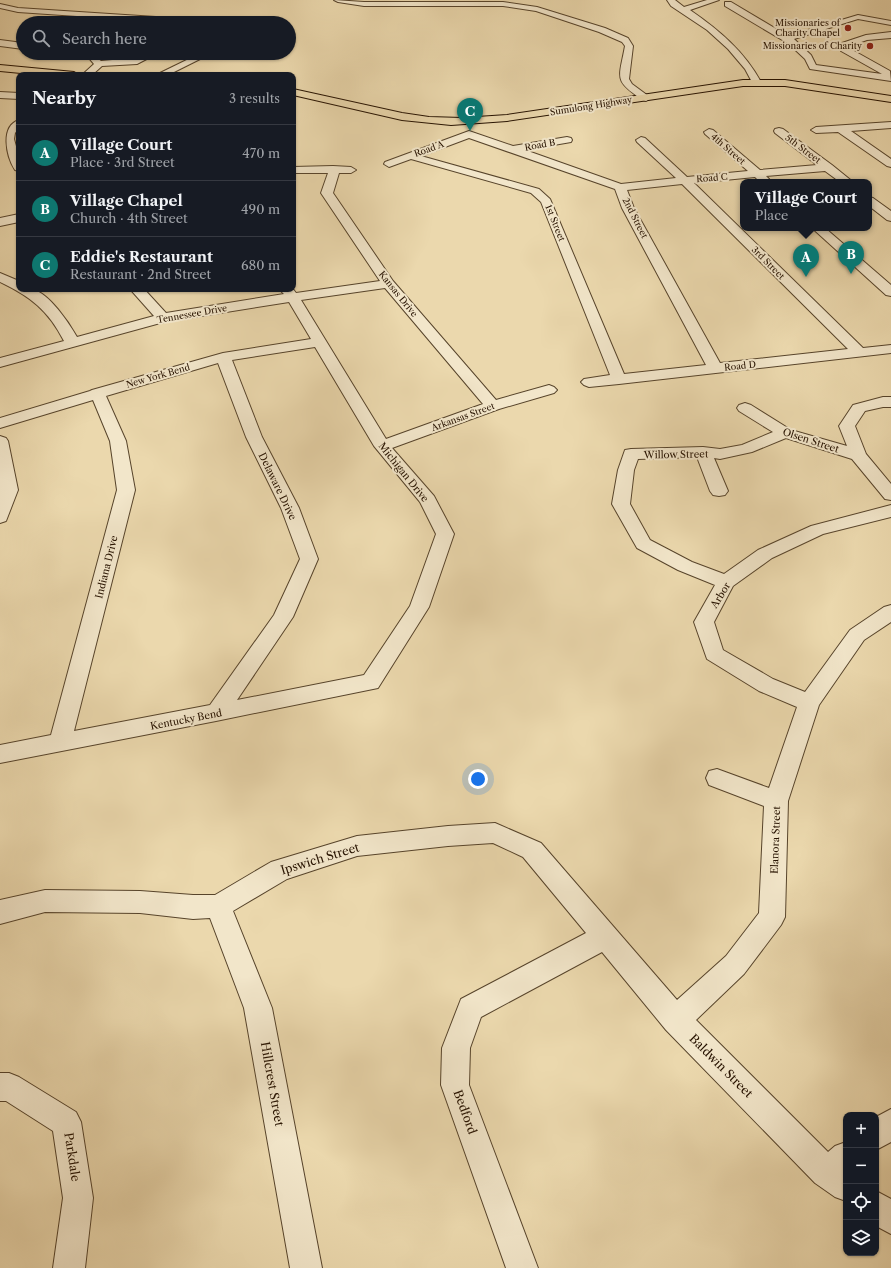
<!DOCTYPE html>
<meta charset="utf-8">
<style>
body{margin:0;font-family:"Libre Caslon Text",serif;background:#20242c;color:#f1f3f6}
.controls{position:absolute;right:12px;bottom:12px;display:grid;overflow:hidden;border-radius:8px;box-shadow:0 1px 3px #0004}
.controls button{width:36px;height:36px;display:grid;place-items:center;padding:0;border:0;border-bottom:1px solid #363941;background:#171b24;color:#f1f3f6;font:20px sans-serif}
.you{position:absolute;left:478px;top:779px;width:14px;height:14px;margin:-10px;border:3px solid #fff;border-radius:50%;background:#1a73e8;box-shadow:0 0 0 6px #1a73e833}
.badge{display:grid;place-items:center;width:26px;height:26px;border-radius:50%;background:#0f766e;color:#fff;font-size:13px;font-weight:700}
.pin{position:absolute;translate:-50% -33px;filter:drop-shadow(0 1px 2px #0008)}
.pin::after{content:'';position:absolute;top:21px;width:14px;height:12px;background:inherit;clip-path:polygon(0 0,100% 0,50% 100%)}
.popup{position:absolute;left:740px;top:179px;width:132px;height:52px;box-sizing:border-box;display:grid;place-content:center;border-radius:8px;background:#171b24;filter:drop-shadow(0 1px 3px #0005);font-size:13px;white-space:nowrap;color:#9ea1a6}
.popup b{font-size:15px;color:#f1f3f6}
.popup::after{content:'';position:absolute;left:50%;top:100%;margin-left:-8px;border:8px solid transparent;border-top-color:#171b24}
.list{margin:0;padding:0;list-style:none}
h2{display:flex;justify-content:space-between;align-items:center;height:52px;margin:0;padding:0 16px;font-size:17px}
h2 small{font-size:13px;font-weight:400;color:#9ea1a6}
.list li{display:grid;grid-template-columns:26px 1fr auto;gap:12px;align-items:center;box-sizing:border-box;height:56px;padding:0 16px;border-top:1px solid #363941}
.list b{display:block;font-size:15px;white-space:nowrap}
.list p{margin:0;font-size:13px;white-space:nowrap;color:#9ea1a6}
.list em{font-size:13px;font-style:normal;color:#9ea1a6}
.icon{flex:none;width:22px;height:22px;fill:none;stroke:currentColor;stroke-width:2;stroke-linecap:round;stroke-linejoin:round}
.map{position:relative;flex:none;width:891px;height:1268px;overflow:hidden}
.search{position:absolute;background:#171b24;box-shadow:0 1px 3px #0004;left:16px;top:16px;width:280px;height:44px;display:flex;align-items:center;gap:10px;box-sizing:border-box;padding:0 14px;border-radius:22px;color:#9ea1a6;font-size:15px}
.panel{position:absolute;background:#171b24;box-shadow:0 1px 3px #0004;left:16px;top:72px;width:280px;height:220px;border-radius:8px}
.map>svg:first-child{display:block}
</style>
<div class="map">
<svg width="891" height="1268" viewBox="0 0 891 1268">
<rect width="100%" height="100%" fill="#ebd8ad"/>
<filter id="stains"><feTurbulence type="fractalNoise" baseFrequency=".005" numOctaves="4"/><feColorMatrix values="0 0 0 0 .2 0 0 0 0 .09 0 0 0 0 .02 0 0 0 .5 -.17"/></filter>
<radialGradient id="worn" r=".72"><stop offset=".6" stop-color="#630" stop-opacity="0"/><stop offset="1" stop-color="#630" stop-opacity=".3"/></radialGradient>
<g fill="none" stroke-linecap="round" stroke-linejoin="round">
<!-- minor casing -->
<g stroke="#57442b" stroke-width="2">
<path id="minor" d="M 334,0 L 364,2 L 503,2 L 537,7 L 605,28 L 628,38 L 633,46 L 629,79 L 632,84 L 651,98 L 646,101 L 643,100 C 613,80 619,79 625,46 L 622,42 L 599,32 L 536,11 L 503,6 L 364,6 L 338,2 Z
M 667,0 L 675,0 L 684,7 L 707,0 L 719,0 L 690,10 C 719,30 744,51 761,82 L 759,84 L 753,84 L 745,69 L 728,49 L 707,30 L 671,6 Z
M 725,2 L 731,2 L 788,36 L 858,15 L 891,21 L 891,25 L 858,19 L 794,39 L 811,55 L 816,65 L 882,74 L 841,51 L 838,46 L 839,44 L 866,35 L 891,32 L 891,38 L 867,40 L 847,47 L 890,71 L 891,81 L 810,69 L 805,59 L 789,44 L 725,6 Z
M 0,4 L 18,8 L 217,21 L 221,23 L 180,23 L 18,12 L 0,8 Z
M 0,40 L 23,43 L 23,49 L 0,46 Z
M 90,53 L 98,53 L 97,58 L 101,61 L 135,58 L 147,53 L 158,53 L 137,64 L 102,66 L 92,75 L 82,75 L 94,64 L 89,58 Z
M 201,53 L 212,53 L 168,75 L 156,75 Z
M 0,92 L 19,93 L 19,99 L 0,98 Z
M 19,120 L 19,128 L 15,133 L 14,139 L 19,157 L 19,171 L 15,170 C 6,156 0,126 19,120 Z
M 891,122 L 891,128 L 851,131 L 891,159 L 891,167 L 887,166 L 838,132 L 816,133 L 811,130 L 816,127 Z
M 779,128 L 783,129 L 832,165 L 853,182 L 840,182 L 825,171 L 766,176 L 769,179 L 764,182 L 759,181 L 755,177 L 694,183 L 863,348 L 891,345 L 891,353 L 619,384 L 589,387 L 584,385 L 581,382 L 584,379 L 610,375 L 541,202 L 531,193 L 411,159 L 389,167 L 384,164 L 385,162 L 469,131 L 513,146 L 567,137 L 571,138 L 572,140 L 571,142 L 525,150 L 621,184 L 676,178 L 637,142 L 636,140 L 641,137 L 645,138 L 687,177 L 748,171 L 705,134 L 704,132 L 709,129 L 713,130 L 760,170 L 817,165 L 775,133 L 774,131 L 775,129 ZM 469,138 L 615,189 L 622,208 L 706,365 L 624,374 L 550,199 L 539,189 L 421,156 ZM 682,184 L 848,349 L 720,363 L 634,208 L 627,190 Z
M 333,166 L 351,167 L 356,170 L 351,173 L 339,173 L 333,193 L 393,281 L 496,400 L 549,385 L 554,387 L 557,390 L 554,393 L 499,409 L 392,448 L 434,496 L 454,534 L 429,607 L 378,688 L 216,721 L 0,763 L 0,745 L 51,735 L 117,490 L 110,441 L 93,400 L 0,428 L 0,418 L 90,391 L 92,390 L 223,353 L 311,339 L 289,302 L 164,322 L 0,367 L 0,358 L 64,341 C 48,310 31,297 0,282 L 0,273 L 19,281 L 19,289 C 23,289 28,288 32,289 C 49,293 69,323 77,337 L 154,316 L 130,289 L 144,289 L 166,313 L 284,294 L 279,289 L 293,289 L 296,293 L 380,281 L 321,193 L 328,173 L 293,173 L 293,167 ZM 385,288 L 483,404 L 386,439 L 301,300 ZM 315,347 L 374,446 L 420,502 L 436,534 L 410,606 L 364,675 L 237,700 L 293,617 L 318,559 L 299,508 L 262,437 L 232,360 ZM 218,363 L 246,437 L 281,508 L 300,559 L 274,615 L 210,705 L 74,731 L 135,490 L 126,441 L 106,396 Z
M 869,197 L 873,198 L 891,211 L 891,221 L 887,220 L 869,206 Z
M 19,214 L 19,222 L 0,226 L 0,218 Z
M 812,228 L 825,228 L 891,285 L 891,296 L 886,295 Z
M 883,397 L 891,397 L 891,407 L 883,407 L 865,411 L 855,426 L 866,454 L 891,484 L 891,500 L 885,499 L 852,459 L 786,438 L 752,452 L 720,459 L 714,458 L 728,491 L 725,495 L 719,496 L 713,495 L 710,491 L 697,457 L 638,459 L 634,470 L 630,504 L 650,540 L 692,562 L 724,574 L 758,550 L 811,526 L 891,505 L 891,517 L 823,534 L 772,558 L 733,586 L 714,622 L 723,650 L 773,679 L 805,692 L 850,630 L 884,607 L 891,605 L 891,622 L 864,640 L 819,705 L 788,801 L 785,917 L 781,925 L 744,974 L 696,1020 L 828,1152 L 835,1146 L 846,1142 L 846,1201 L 835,1197 L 815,1183 L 666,1030 L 602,952 L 481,1017 L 470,1048 L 469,1085 L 538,1268 L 506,1268 L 441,1085 L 442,1048 L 461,999 L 586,933 L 523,857 L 493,843 L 448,846 L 357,856 L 287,879 L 233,911 L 272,1008 L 322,1268 L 290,1268 L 244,1008 L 210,918 L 193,919 L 140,913 L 45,912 L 0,924 L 0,900 L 45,890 L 140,891 L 193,895 L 215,895 L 271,862 L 357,836 L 448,826 L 495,823 L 541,843 L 677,1000 L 726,956 L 759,913 L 764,806 L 709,785 L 706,778 L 709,771 L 717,769 L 769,788 L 797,707 L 759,691 L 707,659 L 694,622 L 715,585 L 678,570 L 637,548 L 612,504 L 618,470 L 625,450 L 631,449 L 703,447 L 720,449 L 742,445 L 773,432 L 739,411 L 737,408 L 739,405 L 745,403 L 751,405 L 791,430 L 847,446 L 839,426 L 853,405 Z
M 0,436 L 6,438 L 8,441 L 18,490 L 6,521 L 0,523 Z
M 0,1073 L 9,1073 L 19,1077 L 76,1112 L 81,1122 L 93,1198 L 85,1268 L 53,1268 L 63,1198 L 53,1131 L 6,1101 L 0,1101 Z
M 891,1109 L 891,1142 L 876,1150 L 876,1117 Z
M 876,1191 L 891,1199 L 891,1234 L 876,1226 Z"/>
</g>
<!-- major casing -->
<g stroke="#261200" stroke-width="2">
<path id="major" d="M 0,65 L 74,72 L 79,75 L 42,75 L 0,71 Z
M 743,80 L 785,80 L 891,96 L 891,102 L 785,86 L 743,86 L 507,121 L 451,125 L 402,120 L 293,95 L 293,89 L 402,113 L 429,117 L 462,118 L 507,115 Z"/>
</g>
<!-- minor -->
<use href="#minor" fill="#f2e6ca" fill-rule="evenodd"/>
<!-- major -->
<use href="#major" fill="#ebd8ad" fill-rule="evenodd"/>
</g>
<!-- markers -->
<g fill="#8f2418" stroke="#f2e6ca" stroke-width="1.5">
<circle cx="848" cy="28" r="4"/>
<circle cx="870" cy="46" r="4"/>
</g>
<g text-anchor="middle" stroke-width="4" stroke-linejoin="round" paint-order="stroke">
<!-- far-poi labels -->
<g font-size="9" fill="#261200" stroke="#f2e6ca" text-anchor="end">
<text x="840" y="26">Missionaries of<tspan x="840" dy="10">Charity Chapel</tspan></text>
<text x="862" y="49">Missionaries of Charity</text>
</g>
<!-- far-street labels -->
<g font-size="9" fill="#261200" stroke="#f2e6ca">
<text transform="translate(591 106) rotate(-9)" y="3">Sumulong Highway</text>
<text transform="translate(540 145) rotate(-10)" y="3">Road B</text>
<text transform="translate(429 149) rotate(-20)" y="3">Road A</text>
<text transform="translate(728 149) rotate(41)" y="3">4th Street</text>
<text transform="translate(803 149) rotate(37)" y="3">5th Street</text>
<text transform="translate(712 178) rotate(-5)" y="3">Road C</text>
<text transform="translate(635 218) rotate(63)" y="3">2nd Street</text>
<text transform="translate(555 223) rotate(68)" y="3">1st Street</text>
<text transform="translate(768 263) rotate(45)" y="3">3rd Street</text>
<text transform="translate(398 294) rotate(51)" y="3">Kansas Drive</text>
<text transform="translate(192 314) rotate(-10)" y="3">Tennessee Drive</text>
<text transform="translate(740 366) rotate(-6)" y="3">Road D</text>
<text transform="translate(158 376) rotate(-16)" y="3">New York Bend</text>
<text transform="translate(463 417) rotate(-20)" y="3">Arkansas Street</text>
</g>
<!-- street labels -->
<g font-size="10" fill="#261200" stroke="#f2e6ca">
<text transform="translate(811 440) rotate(18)" y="4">Olsen Street</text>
<text transform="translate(676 454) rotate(-1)" y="4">Willow Street</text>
<text transform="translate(404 472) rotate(51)" y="4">Michigan Drive</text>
<text transform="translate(278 486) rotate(64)" y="4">Delaware Drive</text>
<text transform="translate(106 567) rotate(-76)" y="4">Indiana Drive</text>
<text transform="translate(720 595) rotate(-58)" y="4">Arbor</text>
<text transform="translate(186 719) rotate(-11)" y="4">Kentucky Bend</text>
<text transform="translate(775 840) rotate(-88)" y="4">Elanora Street</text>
</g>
<!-- near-street labels -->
<g font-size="12" fill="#261200" stroke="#f2e6ca">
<text transform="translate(320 859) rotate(-17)" y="4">Ipswich Street</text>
<text transform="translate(721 1066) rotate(45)" y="4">Baldwin Street</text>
<text transform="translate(272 1084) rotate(80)" y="4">Hillcrest Street</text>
<text transform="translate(465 1112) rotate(70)" y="4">Bedford</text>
<text transform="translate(72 1157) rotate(81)" y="4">Parkdale</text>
</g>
</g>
<rect width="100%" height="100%" filter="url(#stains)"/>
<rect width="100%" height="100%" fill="url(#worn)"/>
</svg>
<div class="controls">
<button>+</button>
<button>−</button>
<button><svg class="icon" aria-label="locate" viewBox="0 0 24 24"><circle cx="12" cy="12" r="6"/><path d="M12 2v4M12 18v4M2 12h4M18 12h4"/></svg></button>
<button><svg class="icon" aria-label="layers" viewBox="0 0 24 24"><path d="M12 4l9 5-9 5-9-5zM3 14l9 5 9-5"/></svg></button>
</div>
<div class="you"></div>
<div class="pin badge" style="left:806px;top:277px">A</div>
<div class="popup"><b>Village Court</b>Place</div>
<div class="pin badge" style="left:851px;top:274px">B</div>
<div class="pin badge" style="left:470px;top:131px">C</div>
<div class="search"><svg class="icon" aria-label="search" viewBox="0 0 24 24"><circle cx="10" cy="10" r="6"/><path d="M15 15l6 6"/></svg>Search here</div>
<section class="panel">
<h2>Nearby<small>3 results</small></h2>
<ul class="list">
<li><span class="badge">A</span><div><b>Village Court</b><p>Place · 3rd Street</p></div><em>470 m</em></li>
<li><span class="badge">B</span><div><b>Village Chapel</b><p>Church · 4th Street</p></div><em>490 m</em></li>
<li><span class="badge">C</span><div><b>Eddie's Restaurant</b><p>Restaurant · 2nd Street</p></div><em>680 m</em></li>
</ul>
</section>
</div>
